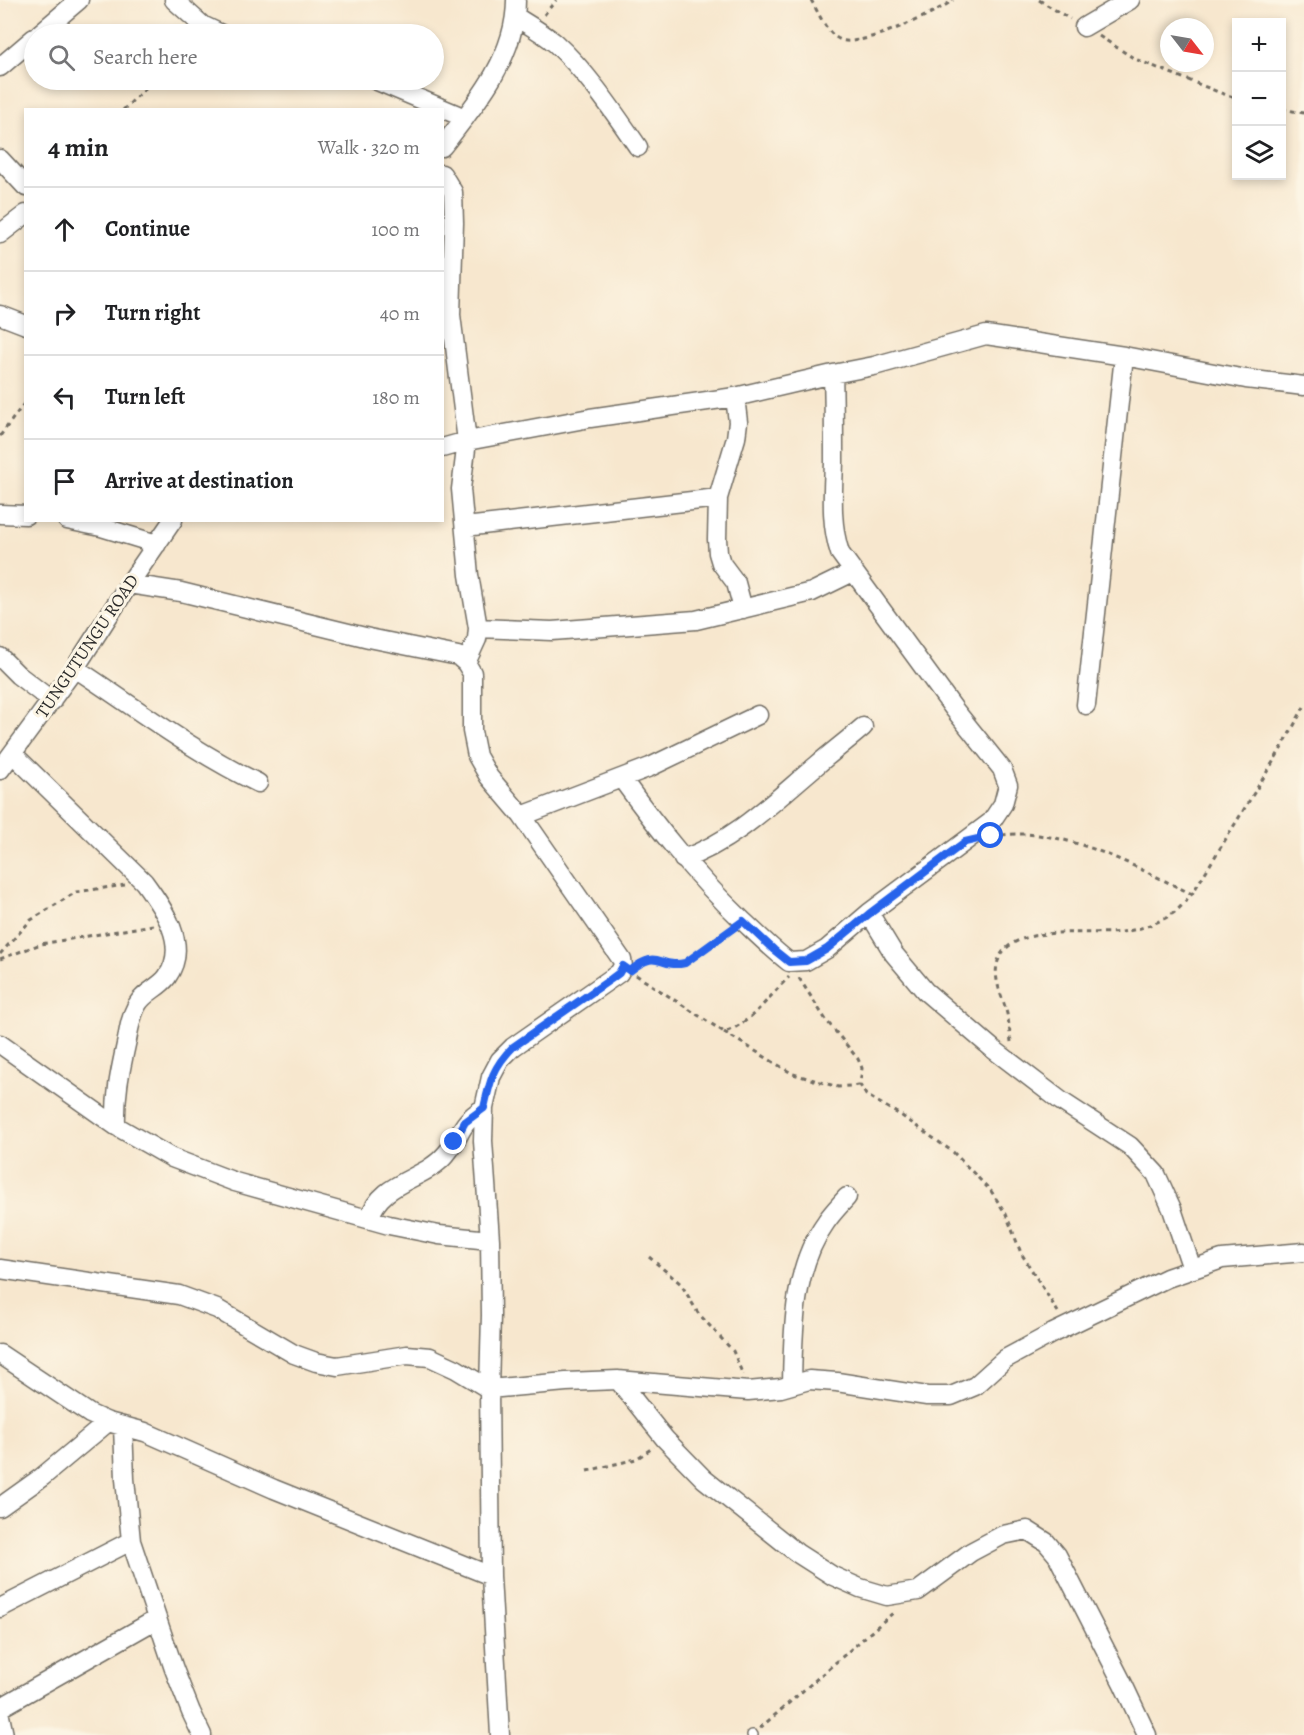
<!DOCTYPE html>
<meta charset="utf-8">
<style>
body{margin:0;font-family:Alegreya,serif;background:#f6f6f6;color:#202124}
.controls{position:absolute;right:18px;top:18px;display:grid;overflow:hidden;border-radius:0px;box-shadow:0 3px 9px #0003}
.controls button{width:54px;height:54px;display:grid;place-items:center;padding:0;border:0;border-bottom:2px solid #e0e0e0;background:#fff;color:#202124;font:30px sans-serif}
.compass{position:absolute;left:1160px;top:18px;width:54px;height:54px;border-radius:50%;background:#fff;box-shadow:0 3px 9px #0003;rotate:121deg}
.stop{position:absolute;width:18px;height:18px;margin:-14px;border:4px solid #2563eb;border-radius:50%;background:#fff}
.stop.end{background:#2563eb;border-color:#fff;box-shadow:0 2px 6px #0008}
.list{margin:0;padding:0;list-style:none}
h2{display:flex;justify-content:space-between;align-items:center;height:78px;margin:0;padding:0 24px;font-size:26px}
h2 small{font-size:20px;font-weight:400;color:#757577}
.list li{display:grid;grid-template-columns:39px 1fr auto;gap:18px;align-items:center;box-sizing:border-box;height:84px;padding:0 24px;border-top:2px solid #e0e0e0}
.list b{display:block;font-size:22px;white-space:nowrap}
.list em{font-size:20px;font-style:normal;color:#757577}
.icon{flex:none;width:33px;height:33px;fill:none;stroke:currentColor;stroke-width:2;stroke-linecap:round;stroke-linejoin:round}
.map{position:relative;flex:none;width:1304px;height:1735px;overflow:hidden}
.search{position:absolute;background:#fff;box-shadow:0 3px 9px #0003;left:24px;top:24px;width:420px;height:66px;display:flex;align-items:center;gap:15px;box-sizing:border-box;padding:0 21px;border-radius:33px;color:#757577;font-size:22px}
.panel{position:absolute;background:#fff;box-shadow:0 3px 9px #0003;left:24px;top:108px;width:420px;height:414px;border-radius:0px}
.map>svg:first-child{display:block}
</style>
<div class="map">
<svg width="1304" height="1735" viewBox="0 0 1304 1735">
<rect width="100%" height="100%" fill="#fcf5e5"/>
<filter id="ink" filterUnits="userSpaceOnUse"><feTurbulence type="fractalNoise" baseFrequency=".0167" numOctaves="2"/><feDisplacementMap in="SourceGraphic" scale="12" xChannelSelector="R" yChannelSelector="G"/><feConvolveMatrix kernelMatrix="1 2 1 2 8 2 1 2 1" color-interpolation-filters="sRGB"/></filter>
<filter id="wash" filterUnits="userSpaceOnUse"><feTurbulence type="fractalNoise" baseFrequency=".008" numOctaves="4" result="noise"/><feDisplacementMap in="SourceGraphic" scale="24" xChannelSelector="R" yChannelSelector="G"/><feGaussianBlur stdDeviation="1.35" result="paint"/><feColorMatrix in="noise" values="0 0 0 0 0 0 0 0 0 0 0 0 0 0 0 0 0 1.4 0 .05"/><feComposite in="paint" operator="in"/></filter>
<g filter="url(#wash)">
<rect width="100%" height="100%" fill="#f7e7ce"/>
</g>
<g filter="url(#ink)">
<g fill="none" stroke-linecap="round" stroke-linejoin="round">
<!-- service casing -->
<g stroke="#726d64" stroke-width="12">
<path id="service" d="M 752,1735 L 753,1735"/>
</g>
<!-- minor casing -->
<g stroke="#726d64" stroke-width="21">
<path id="minor" d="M 174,0 L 202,25 L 221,34
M 516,17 C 529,25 543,33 555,43 C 588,73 613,111 638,147
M 1084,27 L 1130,0
M 39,34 L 79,0
M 0,67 L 34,38
M 375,80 L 465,118
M 442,147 C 476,104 516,57 516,0
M 0,159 L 26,187
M 442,174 L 453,192 L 454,223 L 451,315 L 467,441 L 461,489 L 469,575 L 478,628 L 477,639 L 466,663
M 0,234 L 26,214
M 0,315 L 26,325
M 735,397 L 738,422 L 736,438 L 718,498 L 717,539 L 718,553 L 721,563 L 736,583 L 743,609
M 442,448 L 467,441 L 590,418 L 735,397 L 833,374 L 874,366 L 986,335 L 1124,356 L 1246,379 L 1304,386
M 0,514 L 26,515
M 67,520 L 101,527 L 157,544
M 465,527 L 718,498
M 129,584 L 181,592 L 369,638 L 458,656 L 466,663 L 472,673 L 472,731 L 477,756 L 489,777 L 522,816 L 622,960 L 623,966 L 619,973 L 513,1047 L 500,1060 L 491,1077 L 484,1108 L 483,1141 L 490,1240 L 491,1315 L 489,1389 L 491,1576 L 500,1735
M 478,628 L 552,631 L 696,620 L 812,592 L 853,572
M 0,657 L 18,675 L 52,701
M 75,668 C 136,708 192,751 258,783
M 1086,705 L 1124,356
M 13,754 L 144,882 C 163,908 190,945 167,977 C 159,988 144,992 137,1005 C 131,1016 129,1028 127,1040 C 120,1072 115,1093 116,1126
M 0,770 L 75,668 L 129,584 L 173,520
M 622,779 C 659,830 695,875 741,919 C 757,934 772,949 789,962 L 806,961 L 827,949 L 869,913 L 991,822 L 1003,804 L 1008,785 L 1002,769 L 954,709 L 840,553 C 830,523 833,493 834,462 C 834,432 834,403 833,374
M 522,816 L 650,767 L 758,715
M 683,859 C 735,841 775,800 817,765 C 832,752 848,740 863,727
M 869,913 L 894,954 L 925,991 L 993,1049 L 1061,1101 L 1130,1146 L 1156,1174 L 1172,1209 L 1192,1269
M 0,1044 L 116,1126 L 172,1158 L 235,1182 L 389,1225 L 439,1235 L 490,1240
M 369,1219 C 381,1180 424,1181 446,1154 C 463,1134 458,1124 484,1108
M 0,1269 L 179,1295 L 217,1309 L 294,1354 L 316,1362 L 337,1366 L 407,1355 L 430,1357 L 456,1369 L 489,1389 L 566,1382 L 618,1380 L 748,1391 L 781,1388 L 809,1380 L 837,1382 L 927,1396 L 951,1396 L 975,1386 L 1005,1359 L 1053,1333 L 1167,1278 L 1222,1259 L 1304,1252
M 0,1354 L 90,1414 L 108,1422 L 145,1432 L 274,1489 L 491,1576
M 618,1380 L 665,1439 L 704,1479 L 797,1553 L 833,1576 L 860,1588 L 887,1596 L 918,1591 L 971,1552 L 1003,1535 L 1027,1530 L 1046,1542 L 1057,1555 L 1123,1684 L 1147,1735
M 792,1384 C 793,1330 793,1268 826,1222 C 832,1213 840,1205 847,1197
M 123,1426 L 125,1479 L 131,1541 L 174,1669 L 191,1712 L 202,1735
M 0,1507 L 42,1477 L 108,1422
M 0,1608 L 131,1541
M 0,1708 L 157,1619
M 0,1716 L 4,1735"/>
</g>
<!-- path -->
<path stroke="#726d64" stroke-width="3" stroke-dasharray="4.5 4.5" stroke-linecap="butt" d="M 811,0 C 819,13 826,34 841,40 C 859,48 937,13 953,0
M 1039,0 L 1070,19
M 544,15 L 556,0
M 1099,36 L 1135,59 L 1221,93 L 1236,98
M 1282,109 L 1304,113
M 123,110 L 154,80
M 0,436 L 26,401
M 1002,835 C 1066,827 1135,867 1192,894
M 0,954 L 31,920 L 76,892 L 125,885
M 0,959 L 41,944 L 153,925
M 638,964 C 653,953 669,966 685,963 L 730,931
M 636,975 L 724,1032 C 751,1024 769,996 789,977
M 799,978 L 826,1020 L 858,1059 L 862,1068 L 860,1085 L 866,1095 L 902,1116 L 953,1152 L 991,1191 L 1006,1214 L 1021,1253 L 1058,1312
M 724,1032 L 793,1074 L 838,1087 L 860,1085
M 1011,1042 C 1010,1033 1009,1023 1007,1014 C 1003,997 992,979 998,961 C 1011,922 1089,936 1121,932 C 1139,930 1162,922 1176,911 C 1182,906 1187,899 1192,894 L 1281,749 L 1304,707
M 649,1257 L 681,1284 L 698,1313 L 733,1351 L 743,1375
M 587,1471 L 636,1459 L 654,1447
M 760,1728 L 894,1612"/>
<!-- service -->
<use href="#service" stroke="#fff" stroke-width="9"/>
<!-- minor -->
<use href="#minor" stroke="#fff" stroke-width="18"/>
</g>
</g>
<g fill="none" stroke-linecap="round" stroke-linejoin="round" filter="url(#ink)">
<!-- route -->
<path stroke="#2563eb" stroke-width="8" d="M 454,1142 L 465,1122 L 484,1108 C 490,1081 493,1067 513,1047 L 611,979 L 619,973 L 623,966 L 630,971 C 659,947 658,969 685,963 L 743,921 L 774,950 L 789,962 L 806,961 L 827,949 L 869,914 L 965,842 L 991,836"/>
</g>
<g text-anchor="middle" stroke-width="6" stroke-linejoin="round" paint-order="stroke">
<!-- street labels -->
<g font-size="18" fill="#2b2b2b" stroke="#fcf5e5">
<text transform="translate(87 646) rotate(-56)" y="6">TUNGUTUNGU ROAD</text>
</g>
</g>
</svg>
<div class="controls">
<button>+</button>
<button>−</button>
<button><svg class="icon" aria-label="layers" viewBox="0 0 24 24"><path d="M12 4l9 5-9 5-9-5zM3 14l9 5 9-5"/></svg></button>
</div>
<svg class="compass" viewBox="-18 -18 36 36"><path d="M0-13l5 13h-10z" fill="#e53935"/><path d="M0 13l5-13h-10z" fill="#757577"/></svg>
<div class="stop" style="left:991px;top:836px"></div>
<div class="stop end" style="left:454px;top:1142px"></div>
<div class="search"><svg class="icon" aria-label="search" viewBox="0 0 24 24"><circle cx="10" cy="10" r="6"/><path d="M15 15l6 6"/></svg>Search here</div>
<section class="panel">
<h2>4 min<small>Walk · 320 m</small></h2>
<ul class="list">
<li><svg class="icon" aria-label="ahead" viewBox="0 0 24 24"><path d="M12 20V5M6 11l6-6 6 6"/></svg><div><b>Continue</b></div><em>100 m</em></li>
<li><svg class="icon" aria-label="right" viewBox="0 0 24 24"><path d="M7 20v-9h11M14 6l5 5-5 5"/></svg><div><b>Turn right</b></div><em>40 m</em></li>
<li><svg class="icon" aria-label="left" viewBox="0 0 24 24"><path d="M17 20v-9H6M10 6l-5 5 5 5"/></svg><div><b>Turn left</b></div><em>180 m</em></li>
<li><svg class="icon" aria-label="arrive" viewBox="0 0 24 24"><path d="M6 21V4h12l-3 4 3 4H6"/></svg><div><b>Arrive at destination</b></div></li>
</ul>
</section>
</div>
